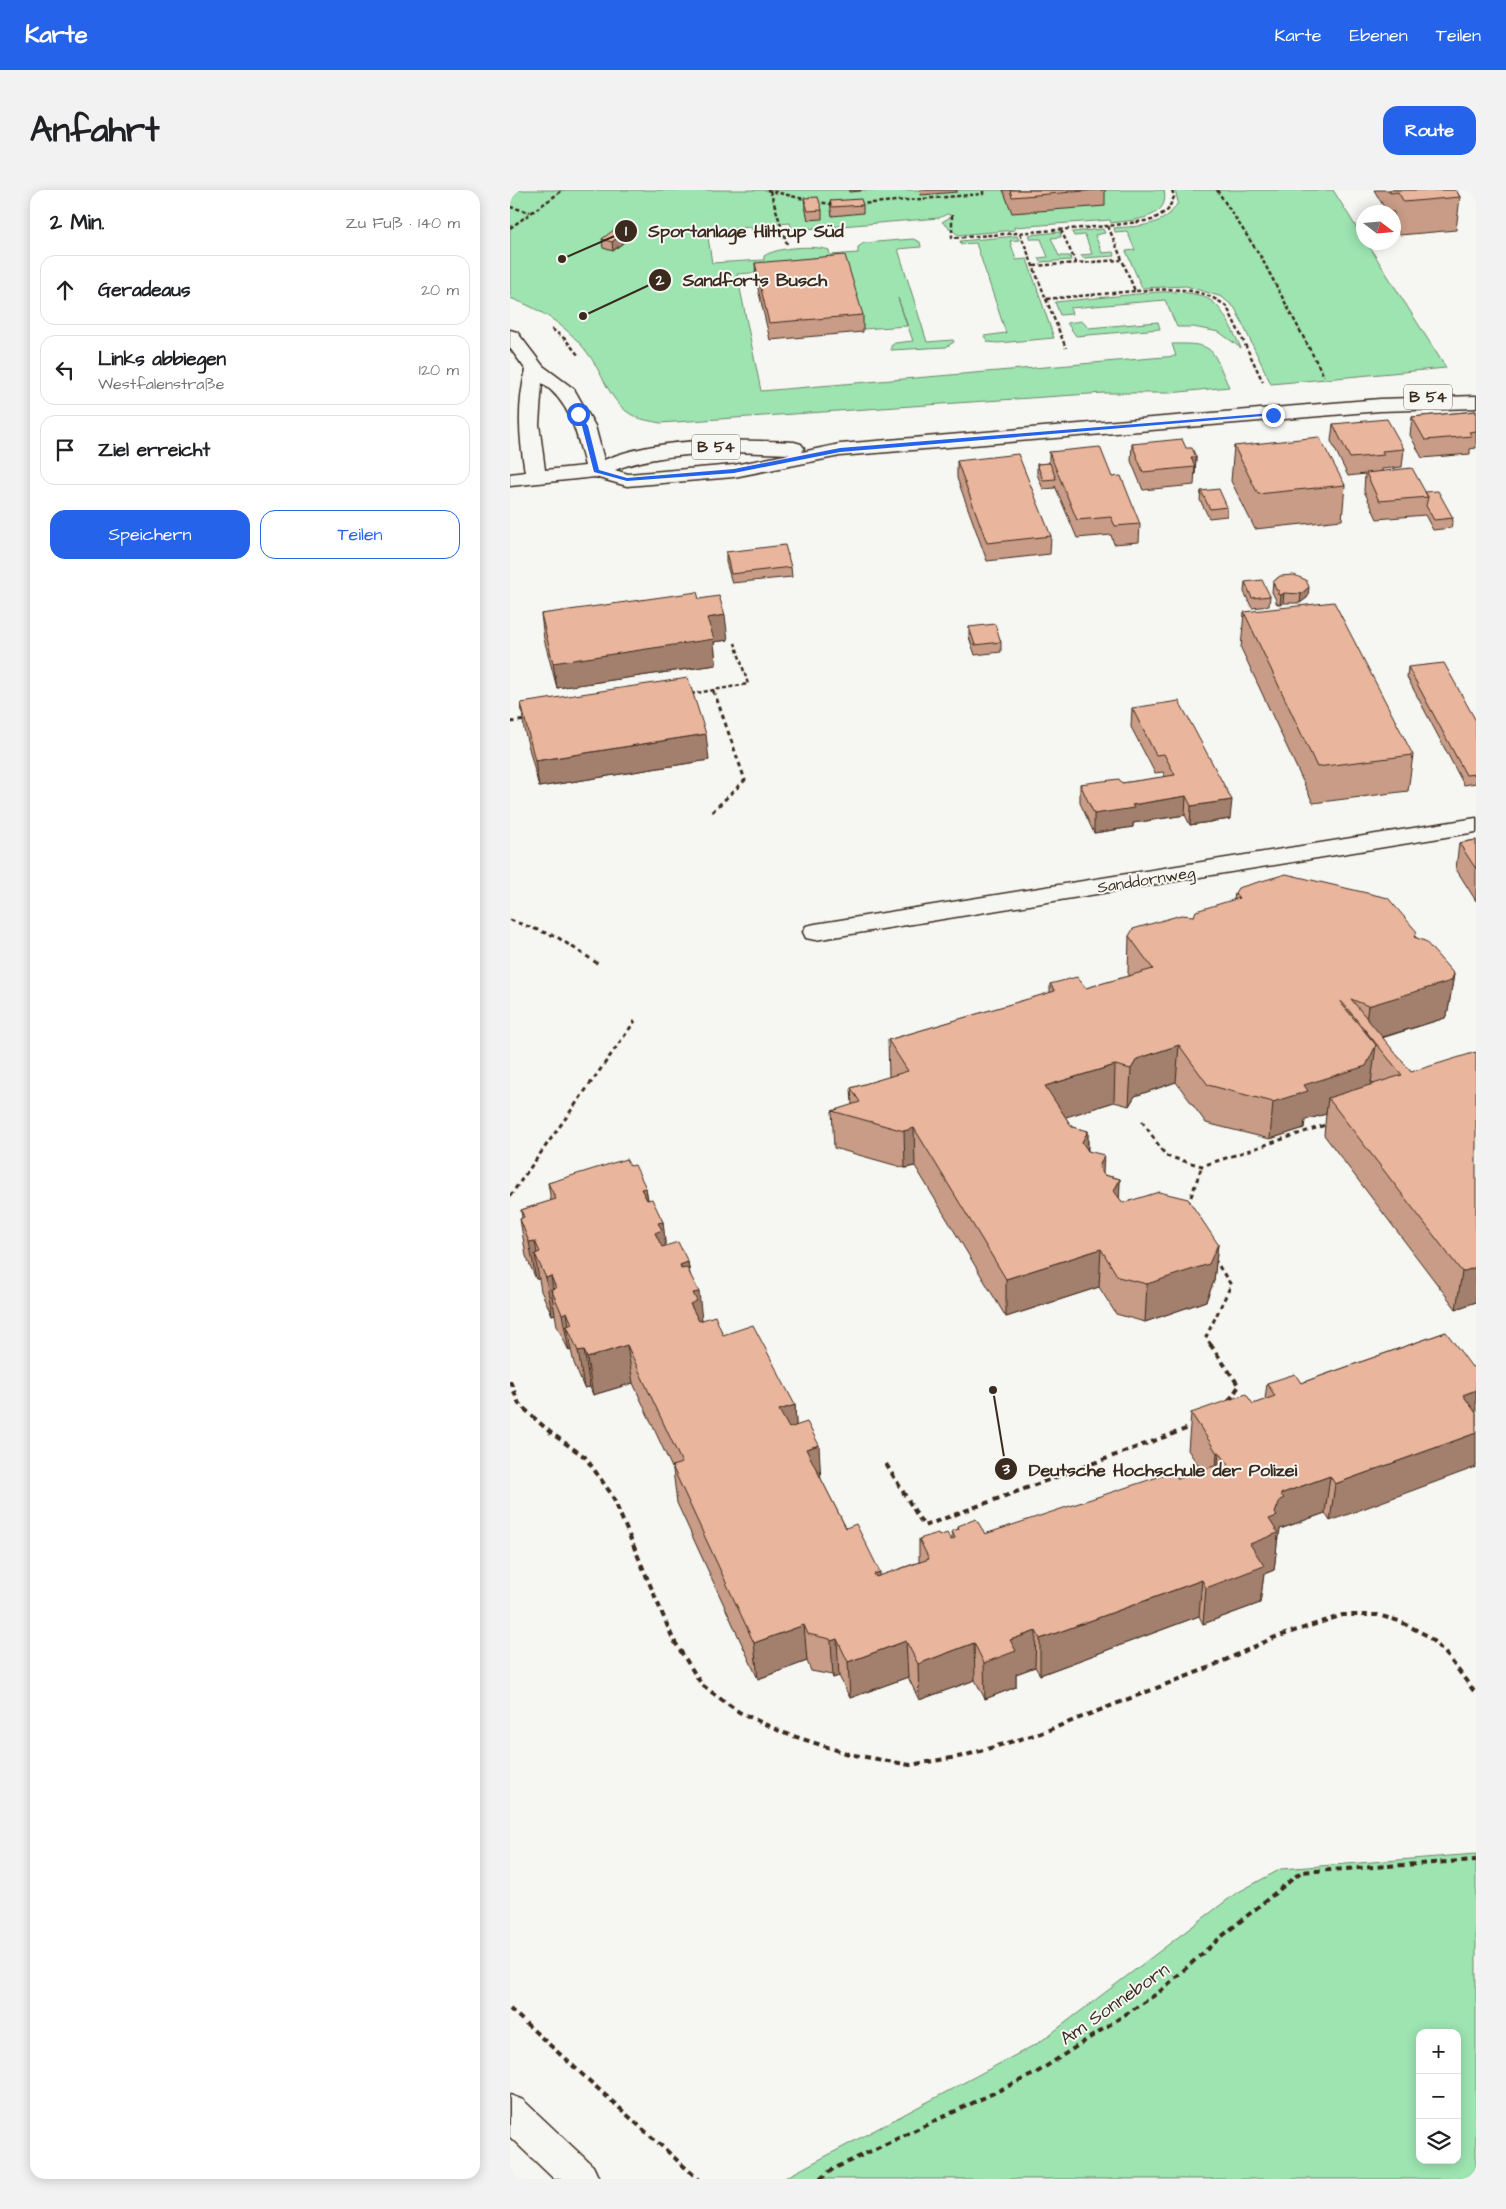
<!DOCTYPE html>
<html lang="de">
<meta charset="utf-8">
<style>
body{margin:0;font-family:"Architects Daughter",sans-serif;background:#f2f2f2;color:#202124}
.controls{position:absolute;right:15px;bottom:15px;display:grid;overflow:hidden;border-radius:10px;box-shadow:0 2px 12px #0003}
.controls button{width:45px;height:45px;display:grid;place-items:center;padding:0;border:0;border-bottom:1px solid #e0e0e0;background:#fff;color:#202124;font:25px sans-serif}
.compass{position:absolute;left:846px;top:15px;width:45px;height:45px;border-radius:50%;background:#fff;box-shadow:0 2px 12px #0003;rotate:106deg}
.stop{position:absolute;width:15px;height:15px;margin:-11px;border:4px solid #2563eb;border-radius:50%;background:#fff}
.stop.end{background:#2563eb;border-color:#fff;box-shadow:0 1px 5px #0008}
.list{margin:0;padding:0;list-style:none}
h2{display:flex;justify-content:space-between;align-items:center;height:65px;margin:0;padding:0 20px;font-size:21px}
h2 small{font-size:16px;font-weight:400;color:#757577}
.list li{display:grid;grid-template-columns:32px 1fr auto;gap:15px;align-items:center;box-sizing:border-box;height:70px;margin:0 10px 10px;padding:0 10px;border:1px solid #e0e0e0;border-radius:15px}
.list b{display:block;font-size:19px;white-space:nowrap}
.list p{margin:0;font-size:16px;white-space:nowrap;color:#757577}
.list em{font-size:16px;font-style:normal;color:#757577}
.actions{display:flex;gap:10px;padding:15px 20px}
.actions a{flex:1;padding:11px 0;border:1px solid #2563eb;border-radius:15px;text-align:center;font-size:18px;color:#2563eb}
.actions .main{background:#2563eb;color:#fff}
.icon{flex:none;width:28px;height:28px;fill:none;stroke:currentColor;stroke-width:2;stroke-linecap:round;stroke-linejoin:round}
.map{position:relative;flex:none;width:966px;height:1989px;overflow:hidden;border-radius:15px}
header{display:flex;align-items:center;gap:30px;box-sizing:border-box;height:70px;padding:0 25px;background:#2563eb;color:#fff}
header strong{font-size:24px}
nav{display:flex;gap:28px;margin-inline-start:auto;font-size:18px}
.intro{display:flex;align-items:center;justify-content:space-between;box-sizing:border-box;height:120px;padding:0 30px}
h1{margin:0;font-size:35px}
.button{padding:12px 22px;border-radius:15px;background:#2563eb;color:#fff;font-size:18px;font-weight:700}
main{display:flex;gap:30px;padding:0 30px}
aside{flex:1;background:#fff;border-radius:15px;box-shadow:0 2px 12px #0003}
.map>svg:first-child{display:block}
</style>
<header>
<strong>Karte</strong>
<nav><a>Karte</a><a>Ebenen</a><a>Teilen</a></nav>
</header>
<div class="intro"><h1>Anfahrt</h1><a class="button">Route</a></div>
<main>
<aside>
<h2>2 Min.<small>Zu Fuß · 140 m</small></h2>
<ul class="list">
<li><svg class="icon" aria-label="ahead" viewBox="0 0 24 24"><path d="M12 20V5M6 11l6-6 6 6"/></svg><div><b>Geradeaus</b></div><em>20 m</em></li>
<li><svg class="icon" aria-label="left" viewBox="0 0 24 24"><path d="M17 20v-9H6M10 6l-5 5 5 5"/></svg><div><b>Links abbiegen</b><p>Westfalenstraße</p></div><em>120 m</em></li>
<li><svg class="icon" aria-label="arrive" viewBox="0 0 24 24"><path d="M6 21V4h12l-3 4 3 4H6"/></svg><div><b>Ziel erreicht</b></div></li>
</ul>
<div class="actions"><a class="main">Speichern</a><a>Teilen</a></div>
</aside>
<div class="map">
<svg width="966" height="1989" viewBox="0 0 966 1989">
<rect width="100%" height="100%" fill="#f6f6f2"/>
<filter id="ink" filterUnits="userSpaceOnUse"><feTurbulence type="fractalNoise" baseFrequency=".02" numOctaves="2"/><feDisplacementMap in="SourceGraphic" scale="10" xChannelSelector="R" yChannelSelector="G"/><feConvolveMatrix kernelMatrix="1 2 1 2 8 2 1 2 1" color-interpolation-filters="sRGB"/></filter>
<g filter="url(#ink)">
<!-- green -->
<path fill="#9de4b1" stroke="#6c8768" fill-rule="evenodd" d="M 0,0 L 654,0 C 661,30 621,30 601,33 L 600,30 L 504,37 L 505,40 L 448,45 L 432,32 L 442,26 L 437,24 L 429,28 L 282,40 L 280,33 L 259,35 L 261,42 L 243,43 L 241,37 L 197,41 L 202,73 L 254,70 L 254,66 C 267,57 305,55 319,60 L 320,65 L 348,63 L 348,57 L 354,53 L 403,49 L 410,52 L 411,57 L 388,59 L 417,152 L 443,150 L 444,152 L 436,157 L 381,160 L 381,156 L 385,153 L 403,151 L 388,108 L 397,136 L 353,139 L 335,76 L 227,84 L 251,201 L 666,166 L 662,154 C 707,153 701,159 719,197 L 660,203 L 594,203 L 150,233 C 142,231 131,230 124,226 C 101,215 93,184 79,165 C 60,138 31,119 0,108 Z
M 665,0 L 823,0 L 853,48 L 854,52 L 857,53 L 936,178 L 761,194 L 725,118 L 712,107 L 676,96 L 632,98 L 616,61 L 625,60 L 617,41 L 605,42 L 604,38 C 629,36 656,37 668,12 Z
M 593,39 L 595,43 L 585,45 L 592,63 L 603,62 L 605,66 L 573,68 L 571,65 L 582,64 L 575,45 L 564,46 L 562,42 Z
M 550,42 L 551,47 L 541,48 L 549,66 L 560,66 L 561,70 L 530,72 L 528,68 L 538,67 L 531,49 L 521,49 L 519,45 Z
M 507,46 L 509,50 L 500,51 L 506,70 L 517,69 L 544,148 L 488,153 L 478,152 L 474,146 L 496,143 L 466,53 L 451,54 L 450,51 Z
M 648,102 C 704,101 708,109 731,158 L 709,142 L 683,137 L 667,137 L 655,110 L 560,118 L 562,124 L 550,125 L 545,112 Z
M 572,131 L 578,138 L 648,132 L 650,139 L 566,146 L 557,133 Z
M 966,1664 L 966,1989 L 273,1989 L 530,1852 L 725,1704 L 771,1679 ZM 910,1843 L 947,1843 L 947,1970 L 910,1970 Z"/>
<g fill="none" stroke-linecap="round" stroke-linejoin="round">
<!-- minor casing -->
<g stroke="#3b2a1e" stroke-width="3">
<path id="minor" d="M 966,628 L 966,642 L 305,750 L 296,748 L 293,742 L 296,736 L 305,734 Z"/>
</g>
<!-- major casing -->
<g stroke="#3b2a1e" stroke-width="3">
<path id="major" d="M 0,140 L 7,142 L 33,176 L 64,199 L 85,236 L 94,270 C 152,246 221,250 284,252 L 291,254 L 294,258 L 292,262 L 330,254 L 870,209 L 966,206 L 966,218 L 870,221 L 330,266 L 224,287 L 117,296 L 85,287 L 0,296 L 0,284 L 15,282 C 9,247 7,214 16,180 L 0,158 ZM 32,193 C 61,213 67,244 75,276 L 35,280 L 29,234 ZM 221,262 L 280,264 L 224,275 L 118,284 L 105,280 C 142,265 182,265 221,262 Z
M 0,1905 L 13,1910 L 83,1976 L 89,1989 L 44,1989 L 0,1947 Z"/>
</g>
<!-- path-far2 -->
<path stroke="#3b2a1e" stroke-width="2.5" stroke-dasharray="4 2.5" stroke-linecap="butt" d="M 257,0 L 298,10
M 707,0 L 751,67 L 814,186
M 260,1 L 277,54
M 306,12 L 322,14
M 349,14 L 473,4 L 473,0
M 0,17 L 20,22
M 442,25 L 442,48 L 598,36 L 642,30 L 658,20 L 664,7 L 662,0
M 598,36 L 625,101 C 658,99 690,95 717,117 L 753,192
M 0,38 L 53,0
M 551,40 L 566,73
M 510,43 L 536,109 L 625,101
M 524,76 L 611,70
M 536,109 L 556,158
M 42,139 L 55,149 L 69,166
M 203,500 L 205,506
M 181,504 L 238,494 L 225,453"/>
<!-- path-far1 -->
<path stroke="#3b2a1e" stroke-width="3" stroke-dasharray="4.5 4" stroke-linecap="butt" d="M 0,532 L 17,530
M 202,622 L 235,590 L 205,504
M 0,730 L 47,747 L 90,775
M 632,931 L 656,966 L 692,976 L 818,934
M 0,1006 L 125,831
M 678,1015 L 692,976
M 701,1155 L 696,1147 L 721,1095 L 705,1070"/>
<!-- path -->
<path stroke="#3b2a1e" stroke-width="4" stroke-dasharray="6 4.5" stroke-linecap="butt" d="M 700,1154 L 729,1196 L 719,1211
M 0,1191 L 9,1214 L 41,1243 L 75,1267 L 102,1305 L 163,1449 L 192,1495 L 229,1522 L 274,1543 L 339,1564 L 400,1575 L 453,1566 L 531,1543 L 698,1478 L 763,1448 L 833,1425 L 868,1425 L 889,1431 L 918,1446 L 937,1465 L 966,1504
M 376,1274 L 414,1336 L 684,1236
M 0,1819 L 188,1989
M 310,1989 L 323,1979 L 526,1883 L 648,1803 L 711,1747 L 791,1682 L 966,1670"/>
<!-- minor -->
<use href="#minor" fill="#f6f6f2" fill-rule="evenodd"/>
<!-- major -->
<use href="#major" fill="#f6f6f2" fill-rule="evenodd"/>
</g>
<!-- wall -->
<path fill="#c89c86" stroke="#3b2a1e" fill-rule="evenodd" d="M 339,0 L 351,0 L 351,1 L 339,2 Z
M 410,0 L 447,0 L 447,2 L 411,5 Z
M 493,0 L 595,0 L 595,16 L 502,23 Z
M 864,0 L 946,0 L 950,7 L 946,40 L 890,45 L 885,35 L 884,35 L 884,22 L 873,22 L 874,17 Z
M 294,8 L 312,20 L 312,29 L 298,30 L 295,17 Z
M 320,11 L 353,15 L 353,23 L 322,26 L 321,20 Z
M 119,38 L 120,47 L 103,61 L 93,58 L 92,49 Z
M 245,73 L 353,125 L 353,142 L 260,150 L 246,90 Z
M 966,221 L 966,258 L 960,259 L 960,264 L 912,268 L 900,245 L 902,227 Z
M 823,234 L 894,259 L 892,277 L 872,279 L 872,281 L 915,302 L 943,328 L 941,338 L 923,340 L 915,325 L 867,329 L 854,301 L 855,284 L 838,286 L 821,251 Z
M 622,254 L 676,258 L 686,267 L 684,295 L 633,300 L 621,271 Z
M 724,256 L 835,295 L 832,330 L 745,339 L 721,291 Z
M 539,262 L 602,287 L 630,334 L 629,352 L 604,354 L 601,345 L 567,348 L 545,296 L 545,298 L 533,299 L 527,284 L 527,274 L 539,273 Z
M 447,271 L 541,346 L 540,364 L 477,371 L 447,288 Z
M 691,301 L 717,317 L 717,326 L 699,328 L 690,310 Z
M 216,362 L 281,377 L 282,387 L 222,393 L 216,372 Z
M 770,386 L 798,407 L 790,413 L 773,413 L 770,415 L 766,413 L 766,410 L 762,402 L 763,392 Z
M 735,392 L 760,406 L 759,416 L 742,418 L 734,402 Z
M 189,409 L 218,450 L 204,452 L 206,475 L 47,498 L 34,449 L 31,424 Z
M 734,422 L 903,565 L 898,601 L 803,613 L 731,458 Z
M 459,437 L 491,452 L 491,462 L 465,465 L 459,447 Z
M 898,477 L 966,531 L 966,593 L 954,595 L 897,487 Z
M 11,513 L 199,570 L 29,597 L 14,539 Z
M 622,518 L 720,629 L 680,635 L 675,625 L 623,633 L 623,637 L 584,643 L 570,613 L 570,594 L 612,593 L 655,587 L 653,582 L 645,583 L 621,537 Z
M 966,650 L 966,711 L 946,679 L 949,653 Z
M 725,703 L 906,747 L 944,784 L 938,821 L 935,828 L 872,848 L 901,882 L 966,1112 L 946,1119 L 814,945 L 816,924 L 795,930 L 794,938 L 760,949 L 696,933 L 666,892 L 625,906 L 619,916 L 604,912 L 555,927 L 562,937 L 578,941 L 578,960 L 594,985 L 610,989 L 609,1008 L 613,1013 L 708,1054 L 704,1091 L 696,1111 L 635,1132 L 606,1124 L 589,1097 L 496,1127 L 405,976 L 395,978 L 324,958 L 322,921 L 342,915 L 341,898 L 379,887 L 378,850 L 540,803 L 540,794 L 576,798 L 620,786 L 618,783 L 619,746 L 684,726 L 724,710 ZM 861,891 L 864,894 L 860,895 L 861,893 Z
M 120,976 L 136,998 L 138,1009 L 153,1032 L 155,1056 L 178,1072 L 180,1084 L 192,1130 L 213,1145 L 285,1215 L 286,1236 L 311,1289 L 336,1338 L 370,1386 L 409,1372 L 409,1349 L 429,1346 L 441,1350 L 442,1349 L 442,1341 L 448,1340 L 448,1336 L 475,1344 L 668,1289 L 692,1281 L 678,1260 L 681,1223 L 743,1214 L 755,1210 L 757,1193 L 791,1193 L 936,1142 L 820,1331 L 815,1323 L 770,1339 L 769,1345 L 768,1346 L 764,1380 L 754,1384 L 750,1413 L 693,1434 L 689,1426 L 530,1485 L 525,1477 L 506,1484 L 506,1497 L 475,1509 L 465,1490 L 409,1510 L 398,1487 L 340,1508 L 329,1486 L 323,1488 L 322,1485 L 301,1481 L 297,1471 L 248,1489 L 167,1313 L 163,1280 L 123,1193 L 83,1205 L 80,1197 L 74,1198 L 64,1173 L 61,1160 L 59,1161 L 47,1136 L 45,1124 L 42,1125 L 31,1101 L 29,1089 L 26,1089 L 16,1066 L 10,1029 L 12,1028 L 11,1020 L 41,1011 L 38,993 Z"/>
<!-- shaded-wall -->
<path fill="#a37f6d" stroke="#3b2a1e" d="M 119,38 L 120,47 L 103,61 L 102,52 Z
M 681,267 L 686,267 L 685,285 L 685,277 Z
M 799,397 L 798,407 L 790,413 L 791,404 Z
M 774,403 L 773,413 L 770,415 L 771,405 Z
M 215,425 L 218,450 L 204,452 L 206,475 L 47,498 L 43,473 L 197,428 Z
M 196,544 L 199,570 L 29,597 L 25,571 Z
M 676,606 L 675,625 L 623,633 L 623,637 L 584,643 L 584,624 L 622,615 Z
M 722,610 L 720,629 L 680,635 L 681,616 Z
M 944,784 L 938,821 L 935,828 L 863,850 L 855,840 L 858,816 Z
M 669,855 L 666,892 L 625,906 L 619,916 L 621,879 L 627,869 Z
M 866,855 L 861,893 L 852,913 L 818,908 L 816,924 L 795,930 L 794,938 L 760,949 L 763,912 Z
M 605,875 L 604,912 L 534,934 L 535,896 Z
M 404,938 L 405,976 L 395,978 L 394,941 Z
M 578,941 L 577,979 L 572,952 Z
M 594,965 L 592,1002 L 589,977 Z
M 610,989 L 609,1026 L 604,1001 Z
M 136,998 L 141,1035 L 131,999 Z
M 153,1032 L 157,1069 L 145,1043 L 148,1033 Z
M 25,1051 L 28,1070 L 25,1064 L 29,1089 L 26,1089 L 19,1052 Z
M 708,1054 L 704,1091 L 696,1111 L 635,1132 L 637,1094 Z
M 591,1059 L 589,1097 L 496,1127 L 496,1089 Z
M 178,1072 L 183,1109 L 170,1075 Z
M 966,1077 L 966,1112 L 946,1119 L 952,1082 Z
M 41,1086 L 44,1105 L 41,1099 L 45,1124 L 42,1125 L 36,1088 Z
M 189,1102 L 193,1139 L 180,1114 L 183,1103 Z
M 57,1122 L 60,1143 L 57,1136 L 61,1160 L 59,1161 L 52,1124 Z
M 117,1155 L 123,1193 L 83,1205 L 77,1168 Z
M 74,1160 L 80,1197 L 74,1198 L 68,1161 Z
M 966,1200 L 966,1235 L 953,1205 Z
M 285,1215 L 287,1252 L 273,1257 L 269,1220 Z
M 966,1243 L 966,1277 L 820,1331 L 825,1294 Z
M 309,1255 L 311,1292 L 296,1259 Z
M 709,1262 L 706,1299 L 704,1300 L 707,1263 Z
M 820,1286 L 815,1323 L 770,1339 L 769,1345 L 768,1346 L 764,1380 L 754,1384 L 750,1413 L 693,1434 L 696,1398 L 740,1354 L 759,1329 L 765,1323 L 770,1304 Z
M 370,1382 L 372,1418 L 364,1384 Z
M 692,1390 L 689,1426 L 530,1485 L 530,1449 Z
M 294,1435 L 297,1471 L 248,1489 L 244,1453 Z
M 526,1441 L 525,1477 L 506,1484 L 506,1497 L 475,1509 L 474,1473 L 500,1450 Z
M 327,1449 L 329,1486 L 323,1488 L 321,1451 Z
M 396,1451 L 398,1487 L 340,1508 L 338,1472 Z
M 464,1453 L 465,1490 L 409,1510 L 408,1474 Z"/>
<!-- building -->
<path fill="#e9b59c" stroke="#3b2a1e" d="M 500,0 L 587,0 L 502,7 Z
M 879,0 L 946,0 L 950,7 L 894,12 L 888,2 L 880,3 Z
M 308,7 L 312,20 L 298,21 L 294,8 Z
M 351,9 L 353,15 L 322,17 L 320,11 Z
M 109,36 L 119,38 L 102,52 L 92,49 Z
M 335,65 L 353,125 L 259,133 L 245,73 Z
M 966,221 L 966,241 L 959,242 L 962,246 L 915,250 L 902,227 Z
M 877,229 L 894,259 L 872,261 L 874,265 L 840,268 L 823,234 Z
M 809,247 L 835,295 L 748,304 L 724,256 Z
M 672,249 L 676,258 L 682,258 L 686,267 L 681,267 L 685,277 L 633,282 L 622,254 Z
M 590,257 L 602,287 L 611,286 L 630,334 L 605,336 L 601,327 L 567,330 L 539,262 Z
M 508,264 L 541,346 L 477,353 L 447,271 Z
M 540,273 L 546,289 L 533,290 L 527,274 Z
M 902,278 L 918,307 L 869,311 L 856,283 Z
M 709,299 L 717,317 L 700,319 L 691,301 Z
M 928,301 L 943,328 L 924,330 L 916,316 L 918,307 L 915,302 Z
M 275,355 L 281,377 L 221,384 L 216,362 Z
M 784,385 L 796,390 L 799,397 L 791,404 L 774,403 L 771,405 L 767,404 L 770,401 L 766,400 L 763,392 L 770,386 Z
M 752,390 L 760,406 L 742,408 L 735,392 Z
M 187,402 L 189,409 L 209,406 L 215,425 L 197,428 L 204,449 L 43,473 L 31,424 Z
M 824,412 L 903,565 L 807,577 L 734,422 Z
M 485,434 L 491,452 L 465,455 L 459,437 Z
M 934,473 L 966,531 L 966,584 L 956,585 L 898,477 Z
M 178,488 L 196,544 L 25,571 L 11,513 Z
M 669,511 L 722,610 L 681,616 L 676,606 L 622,615 L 624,618 L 584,624 L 570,594 L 609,589 L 612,593 L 665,585 L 654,564 L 646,565 L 622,518 Z
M 966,650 L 966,679 L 949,653 Z
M 776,684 L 878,708 L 907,742 L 904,747 L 915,751 L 944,784 L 941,791 L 858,816 L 841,809 L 901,882 L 966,862 L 966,1077 L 952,1082 L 818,908 L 892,885 L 832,812 L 830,812 L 866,855 L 856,876 L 794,895 L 798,901 L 763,912 L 698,895 L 669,855 L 627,869 L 621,879 L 605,875 L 535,896 L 562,937 L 578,941 L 572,952 L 578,961 L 594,965 L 589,977 L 594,985 L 610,989 L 604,1001 L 613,1013 L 649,1002 L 678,1009 L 708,1054 L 699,1074 L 637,1094 L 608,1087 L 591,1059 L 496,1089 L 404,938 L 394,941 L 322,921 L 350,912 L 341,898 L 398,881 L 378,850 L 545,801 L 540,794 L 567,787 L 576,798 L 643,779 L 619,746 L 623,739 L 671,725 L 684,726 L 686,721 L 729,708 L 725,703 L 728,698 Z
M 116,969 L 120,976 L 125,975 L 136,998 L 131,999 L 137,1010 L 142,1009 L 153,1032 L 148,1033 L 152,1040 L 145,1043 L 152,1057 L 168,1052 L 178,1072 L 170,1075 L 171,1079 L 177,1078 L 189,1102 L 183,1103 L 187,1111 L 180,1114 L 189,1131 L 205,1126 L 213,1145 L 243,1135 L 285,1215 L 269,1220 L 279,1238 L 297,1232 L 309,1255 L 296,1259 L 336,1338 L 346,1334 L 370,1382 L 364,1384 L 366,1387 L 419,1369 L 409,1349 L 428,1343 L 429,1346 L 437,1343 L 441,1350 L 445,1348 L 442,1341 L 449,1339 L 448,1336 L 466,1329 L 475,1344 L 663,1282 L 668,1289 L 715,1272 L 719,1275 L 709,1262 L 707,1263 L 681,1223 L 736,1204 L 743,1214 L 765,1206 L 757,1193 L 785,1184 L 791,1193 L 936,1142 L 962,1177 L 966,1176 L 966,1200 L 953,1205 L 966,1223 L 966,1243 L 825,1294 L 820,1286 L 770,1304 L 774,1308 L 770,1310 L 765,1323 L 767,1326 L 759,1329 L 768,1343 L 740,1354 L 754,1376 L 696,1398 L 692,1390 L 530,1449 L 526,1441 L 500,1450 L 506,1461 L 474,1473 L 464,1453 L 408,1474 L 396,1451 L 338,1472 L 327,1449 L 321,1451 L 320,1449 L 298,1444 L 294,1435 L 244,1453 L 162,1276 L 172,1273 L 117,1155 L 77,1168 L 74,1160 L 68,1161 L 57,1136 L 62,1134 L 57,1122 L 52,1124 L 41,1099 L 46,1098 L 41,1086 L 36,1088 L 25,1064 L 30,1062 L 25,1051 L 19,1052 L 10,1029 L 14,1027 L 11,1020 L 46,1009 L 38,993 Z"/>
</g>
<!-- route -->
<path fill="#2563eb" d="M 68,222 L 78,236 L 89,280 L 117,288 L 224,279 L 330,258 L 763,223 L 766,225 L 330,262 L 224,283 L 117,291 L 84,282 L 72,236 L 65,224 Z"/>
<g text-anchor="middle" stroke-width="4" stroke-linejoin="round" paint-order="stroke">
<!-- shield labels -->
<g fill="#f6f6f2" stroke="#73675e" stroke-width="1">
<rect x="894" y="194.5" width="48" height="25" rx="4"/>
<rect x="182" y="244.5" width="48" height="25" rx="4"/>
</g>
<g font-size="15" font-weight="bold" fill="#3b2a1e">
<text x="918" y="212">B 54</text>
<text x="206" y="262">B 54</text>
</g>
<!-- street labels -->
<g font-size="16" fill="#3b2a1e" stroke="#f6f6f2">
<text transform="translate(636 689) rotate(-9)" y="6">Sanddornweg</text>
</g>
<!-- near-street labels -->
<g font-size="19" fill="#3b2a1e" stroke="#f6f6f2">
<text transform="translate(604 1813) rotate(-35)" y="7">Am Sonneborn</text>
</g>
</g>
<!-- callouts -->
<path fill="none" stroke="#3b2a1e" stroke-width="2" d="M52 69L116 41M73 126L150 90M483 1200L496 1279"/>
<g fill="#3b2a1e" stroke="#f6f6f2" stroke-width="2">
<circle cx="52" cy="69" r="5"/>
<circle cx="73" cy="126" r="5"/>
<circle cx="483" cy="1200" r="5"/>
<circle cx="116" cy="41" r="12"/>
<circle cx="150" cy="90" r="12"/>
<circle cx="496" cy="1279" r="12"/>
</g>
<g font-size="15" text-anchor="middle" font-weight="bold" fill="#fff">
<text x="116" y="46">1</text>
<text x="150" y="95">2</text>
<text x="496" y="1284">3</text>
</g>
<g font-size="18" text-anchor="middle" font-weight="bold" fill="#3b2a1e" stroke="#f6f6f2" stroke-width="4" stroke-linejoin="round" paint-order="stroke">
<text x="236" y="47">Sportanlage Hiltrup Süd</text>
<text x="245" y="96">Sandforts Busch</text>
<text x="653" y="1286">Deutsche Hochschule der Polizei</text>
</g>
</svg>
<div class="controls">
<button>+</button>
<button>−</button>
<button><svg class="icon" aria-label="layers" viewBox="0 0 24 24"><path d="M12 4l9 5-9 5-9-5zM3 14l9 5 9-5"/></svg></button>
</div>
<svg class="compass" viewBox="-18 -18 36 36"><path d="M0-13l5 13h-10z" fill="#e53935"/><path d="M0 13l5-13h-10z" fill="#757577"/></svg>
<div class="stop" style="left:68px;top:224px"></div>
<div class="stop end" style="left:763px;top:225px"></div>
</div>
</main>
